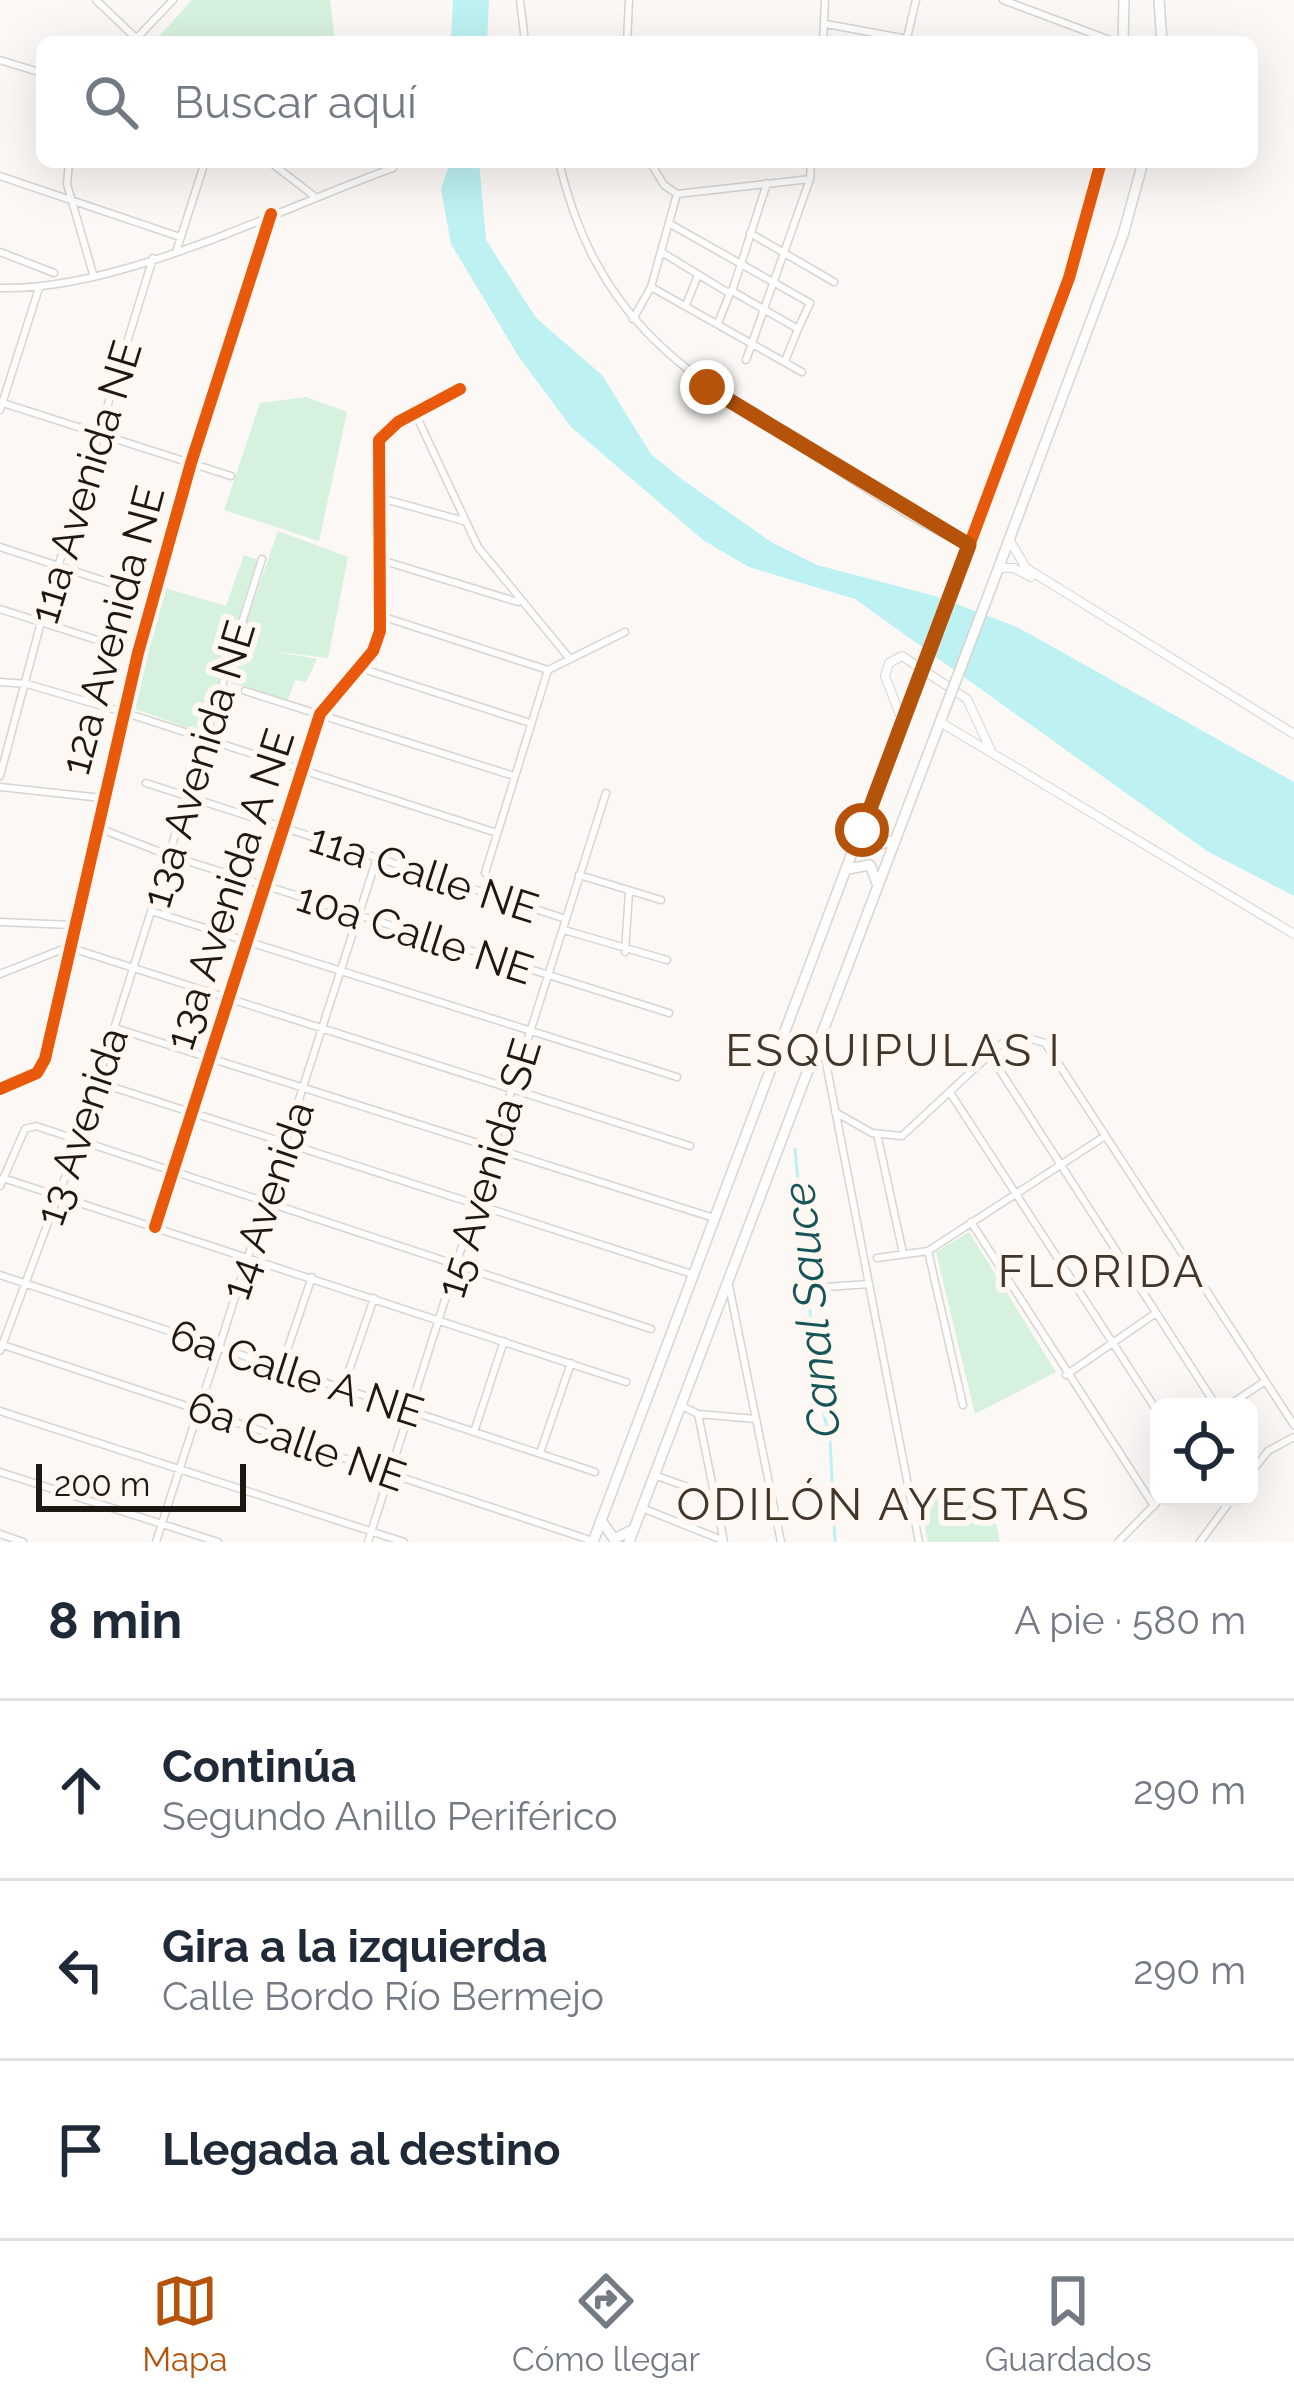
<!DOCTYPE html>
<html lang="es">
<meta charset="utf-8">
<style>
body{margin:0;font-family:Raleway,sans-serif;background:#f6f6f7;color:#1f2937}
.controls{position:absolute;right:36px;bottom:36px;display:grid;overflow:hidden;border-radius:18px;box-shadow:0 12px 48px #0002}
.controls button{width:108px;height:108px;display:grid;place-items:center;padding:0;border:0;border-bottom:3px solid #e0e1e3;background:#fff;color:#1f2937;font:60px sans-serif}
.scale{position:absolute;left:36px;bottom:30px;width:210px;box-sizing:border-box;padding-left:12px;border:6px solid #1e1813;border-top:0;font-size:33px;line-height:42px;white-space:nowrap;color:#1e1813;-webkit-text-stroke:9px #fef7f2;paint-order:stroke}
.stop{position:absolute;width:36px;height:36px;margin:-27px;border:9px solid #b45309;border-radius:50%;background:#fff}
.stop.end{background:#b45309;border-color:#fff;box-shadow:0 3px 12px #0008}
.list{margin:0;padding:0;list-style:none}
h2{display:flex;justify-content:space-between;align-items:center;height:156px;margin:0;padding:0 48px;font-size:51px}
h2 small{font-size:39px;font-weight:400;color:#747a83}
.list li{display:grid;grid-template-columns:78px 1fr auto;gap:36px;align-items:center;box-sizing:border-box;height:180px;padding:0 48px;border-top:3px solid #e0e1e3}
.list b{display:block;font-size:45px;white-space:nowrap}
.list p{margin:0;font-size:39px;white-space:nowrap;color:#747a83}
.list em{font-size:39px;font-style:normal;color:#747a83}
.icon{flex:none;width:66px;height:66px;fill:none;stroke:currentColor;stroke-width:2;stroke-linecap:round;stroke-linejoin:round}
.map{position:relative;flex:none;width:1294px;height:1542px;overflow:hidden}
.search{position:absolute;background:#fff;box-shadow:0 12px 48px #0002;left:36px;right:36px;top:36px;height:132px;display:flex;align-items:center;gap:30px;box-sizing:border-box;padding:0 42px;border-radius:18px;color:#747a83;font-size:45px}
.sheet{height:696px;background:#fff}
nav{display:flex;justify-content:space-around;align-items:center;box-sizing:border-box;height:168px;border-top:3px solid #e0e1e3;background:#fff;font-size:33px;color:#747a83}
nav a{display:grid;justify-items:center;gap:6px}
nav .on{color:#b45309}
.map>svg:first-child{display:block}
</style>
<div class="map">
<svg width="1294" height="1542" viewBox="0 0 1294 1542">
<rect width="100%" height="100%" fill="#fbf8f5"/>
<!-- green -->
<path fill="#d6f1dd" d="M 192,0 L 330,0 L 335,42 L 154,42 Z
M 306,397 L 347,412 L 319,541 L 224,510 L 260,403 Z
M 278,531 L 348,557 L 328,658 L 238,647 Z
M 244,555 L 257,560 L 202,733 L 133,708 L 165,588 L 226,606 Z
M 253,648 L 317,659 L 306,682 L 295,680 L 288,700 L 231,683 L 239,651 L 250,654 Z
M 969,1232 L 1056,1372 L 975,1414 L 936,1252 Z
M 989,1489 L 1000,1542 L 928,1542 L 920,1502 Z"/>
<!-- water -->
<path fill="#bdf1f2" d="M 453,0 L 489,0 L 487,42 L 451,42 Z
M 450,162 L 479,162 L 486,240 L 536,318 L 602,375 L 651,454 L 683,480 L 771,542 L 817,565 L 935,596 L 1017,627 L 1294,782 L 1294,896 L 1207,851 L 855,599 L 749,567 L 703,540 L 571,427 L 519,357 L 451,244 L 441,189 Z"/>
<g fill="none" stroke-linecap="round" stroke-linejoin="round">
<!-- stream -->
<path stroke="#bdf1f2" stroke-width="3" d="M 795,1149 L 817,1387 L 830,1439 L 835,1542"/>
<!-- street casing -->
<g stroke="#d8d4d0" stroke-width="9">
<path id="street" d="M 96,0 L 140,42
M 520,0 L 525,42
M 1003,0 L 1115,42
M 826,24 L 907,39
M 133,42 L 173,0
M 627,42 L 629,0
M 823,42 L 825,0
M 906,42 L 916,0
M 0,60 L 42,73
M 69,162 L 67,184 L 93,274
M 270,162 L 314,196
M 559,162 C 598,325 686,373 817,457 C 865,487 916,524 969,545
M 650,162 L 664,185 L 677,194 L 810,179
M 0,176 L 180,237
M 672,225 L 741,264 L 767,183
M 750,233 L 834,282
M 177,249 L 203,168
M 0,252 L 54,273
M 663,253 L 727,292 L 732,291 L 741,264 L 810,303 L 798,329 L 732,291
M 651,287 L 802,372
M 0,288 C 121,291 278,209 393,168
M 686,305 L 698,275
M 633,319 L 651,287 L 677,194
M 718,323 L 730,293
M 746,360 L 810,179 L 811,162
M 785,361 L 798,329
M 0,402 L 231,476
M 0,410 L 39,288
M 415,413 L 478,547 L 570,659
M 381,498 L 464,521
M 0,547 L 154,597
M 378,559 L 518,602
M 0,609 L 138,653
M 381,616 L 548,670
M 360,668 L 530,723
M 0,682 L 27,684 L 123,712 L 497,833
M 245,691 L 514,776
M 0,776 L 41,622 L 153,258
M 146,783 L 566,919
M 0,787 L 102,798
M 96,827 L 168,855 L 669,1013
M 485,873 L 548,670 L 625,632
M 579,875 L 661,900
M 151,911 L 677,1077
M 0,922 L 72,925
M 564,930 L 667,960
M 625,952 L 629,892
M 0,974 L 68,947 L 690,1146
M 115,1028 L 714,1218
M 822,1042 L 919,1542
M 990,1055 L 1217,1407
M 97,1082 L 692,1274
M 0,1089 L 37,1073 L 45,1059 L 138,653 L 191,463 L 271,214
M 951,1094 L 1159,1414
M 835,1112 L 872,1133 L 902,1136 L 1001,1044 L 1021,1036 L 1045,1043 L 1294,1425
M 877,1134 L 903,1253
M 3,1178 L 626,1382
M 0,1186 L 25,1129 L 36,1126 L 651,1329
M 971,1222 L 1154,1506
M 155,1227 L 320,714 L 373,651 L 380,631 L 379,440 L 398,422 L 460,389
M 928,1251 L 963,1405
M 877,1258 L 928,1251 L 1105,1136
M 0,1275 L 595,1472
M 728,1281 L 781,1542
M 812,1288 L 869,1284
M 3,1345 L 593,1541
M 0,1351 L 79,1140 L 262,559
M 281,1368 L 312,1277
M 1066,1375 L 1156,1313
M 343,1388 L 374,1298
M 680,1405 L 698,1414 L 756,1419
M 1226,1407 L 1264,1382
M 0,1411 L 404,1542
M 698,1414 L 724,1542
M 474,1432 L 504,1341
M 540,1453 L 571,1363
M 0,1472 L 218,1542
M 654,1475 L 713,1496
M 1249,1475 L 1268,1451 L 1294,1437
M 642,1508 L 722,1540
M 0,1534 L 23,1542
M 156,1542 L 377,858
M 368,1542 L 606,793
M 1118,1542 L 1162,1497
M 1200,1542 L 1233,1497"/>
</g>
<!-- secondary casing -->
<g stroke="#d8d4d0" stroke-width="10">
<path id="secondary" d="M 1010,541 L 1026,568 L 1294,734
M 999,568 L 1014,568 L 1031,577
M 902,720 L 885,676 L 889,663 L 902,656 L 967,699 L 991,751
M 940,722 L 1294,934"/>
</g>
<!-- primary casing -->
<g stroke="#d8d4d0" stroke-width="12">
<path id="primary" d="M 1159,0 L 1162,42
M 1123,42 L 1124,0
M 963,562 L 1069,278 L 1101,162
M 994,580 L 1123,235 L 1143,162
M 863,830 L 871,846 L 892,841
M 848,869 L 870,865 L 877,883
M 603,1523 L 614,1539 L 632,1530
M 593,1542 L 915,685
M 629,1542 L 947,704"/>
</g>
<!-- street -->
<use href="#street" stroke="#fefefe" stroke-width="6"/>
<!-- secondary -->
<use href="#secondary" stroke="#fefefe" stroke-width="8"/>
<!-- primary -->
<use href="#primary" stroke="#fefefe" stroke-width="9"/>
<!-- primary-bridge casing -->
<g stroke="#d8d4d0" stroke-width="12" stroke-linecap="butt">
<path id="primary-bridge" d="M 915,685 L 963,562
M 947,704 L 994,580"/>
</g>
<!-- primary-bridge -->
<use href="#primary-bridge" stroke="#fefefe" stroke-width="9"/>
<!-- cycleway casing -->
<g stroke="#fef7f2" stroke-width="20">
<path id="cycleway" d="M 963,562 L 1069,278 L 1101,162
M 0,1089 L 37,1073 L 45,1059 L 138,653 L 191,463 L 271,214
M 155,1227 L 320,714 L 373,651 L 380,631 L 379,440 L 398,422 L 460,389"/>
</g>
<!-- cycleway -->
<use href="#cycleway" stroke="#e8590c" stroke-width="12"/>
</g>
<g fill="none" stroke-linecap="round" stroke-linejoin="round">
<!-- route -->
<path stroke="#b45309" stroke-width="15" d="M 707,387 L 969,545 L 862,830"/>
</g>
<g text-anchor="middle" stroke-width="12" stroke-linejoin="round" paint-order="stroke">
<!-- street labels -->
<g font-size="42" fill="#1e1813" stroke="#fef7f2">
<text transform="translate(85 482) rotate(-73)" y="15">11a Avenida NE</text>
<text transform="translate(112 630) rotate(-75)" y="15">12a Avenida NE</text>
<text transform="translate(198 764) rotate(-73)" y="15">13a Avenida NE</text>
<text transform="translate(424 873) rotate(18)" y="15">11a Calle NE</text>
<text transform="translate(229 889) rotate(-72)" y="15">13a Avenida A NE</text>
<text transform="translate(415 933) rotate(18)" y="15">10a Calle NE</text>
<text transform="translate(81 1126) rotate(-71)" y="15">13 Avenida</text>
<text transform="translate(488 1168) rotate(-73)" y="15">15 Avenida SE</text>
<text transform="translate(267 1200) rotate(-71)" y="15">14 Avenida</text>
<text transform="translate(297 1373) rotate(18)" y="15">6a Calle A NE</text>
<text transform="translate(297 1441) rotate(19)" y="15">6a Calle NE</text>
</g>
<!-- neighbourhood labels -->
<g font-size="45" letter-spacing="3" fill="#42352a" stroke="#fef7f2">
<text x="894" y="1066">ESQUIPULAS I</text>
<text x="1102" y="1287">FLORIDA</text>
<text x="884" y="1520">ODILÓN AYESTAS</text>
</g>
<!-- water labels -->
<g font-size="45" font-style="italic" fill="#155558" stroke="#fef7f2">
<text transform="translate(811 1310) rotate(-96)" y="16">Canal Sauce</text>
</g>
</g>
</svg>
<div class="controls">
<button><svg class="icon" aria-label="locate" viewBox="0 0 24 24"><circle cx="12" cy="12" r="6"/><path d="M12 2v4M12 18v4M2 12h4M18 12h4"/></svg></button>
</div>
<div class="scale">200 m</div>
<div class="stop" style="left:862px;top:830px"></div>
<div class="stop end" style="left:707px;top:387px"></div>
<div class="search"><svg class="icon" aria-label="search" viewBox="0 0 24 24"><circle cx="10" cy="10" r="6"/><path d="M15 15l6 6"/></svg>Buscar aquí</div>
</div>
<section class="sheet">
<h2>8 min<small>A pie · 580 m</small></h2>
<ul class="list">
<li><svg class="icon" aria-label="ahead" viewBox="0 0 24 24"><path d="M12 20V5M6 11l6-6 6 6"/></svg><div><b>Continúa</b><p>Segundo Anillo Periférico</p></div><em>290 m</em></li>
<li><svg class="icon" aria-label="left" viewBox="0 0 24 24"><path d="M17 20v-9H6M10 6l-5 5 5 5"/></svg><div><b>Gira a la izquierda</b><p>Calle Bordo Río Bermejo</p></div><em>290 m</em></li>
<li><svg class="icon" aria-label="arrive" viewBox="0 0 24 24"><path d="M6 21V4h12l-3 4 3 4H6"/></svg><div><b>Llegada al destino</b></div></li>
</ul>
</section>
<nav>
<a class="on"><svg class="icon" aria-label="map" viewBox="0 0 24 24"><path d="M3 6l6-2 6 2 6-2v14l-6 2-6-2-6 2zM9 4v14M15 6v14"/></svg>Mapa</a>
<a><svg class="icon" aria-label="directions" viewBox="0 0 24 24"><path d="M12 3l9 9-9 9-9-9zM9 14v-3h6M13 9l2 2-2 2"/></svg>Cómo llegar</a>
<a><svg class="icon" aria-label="saved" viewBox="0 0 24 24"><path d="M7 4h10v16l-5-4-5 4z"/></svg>Guardados</a>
</nav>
